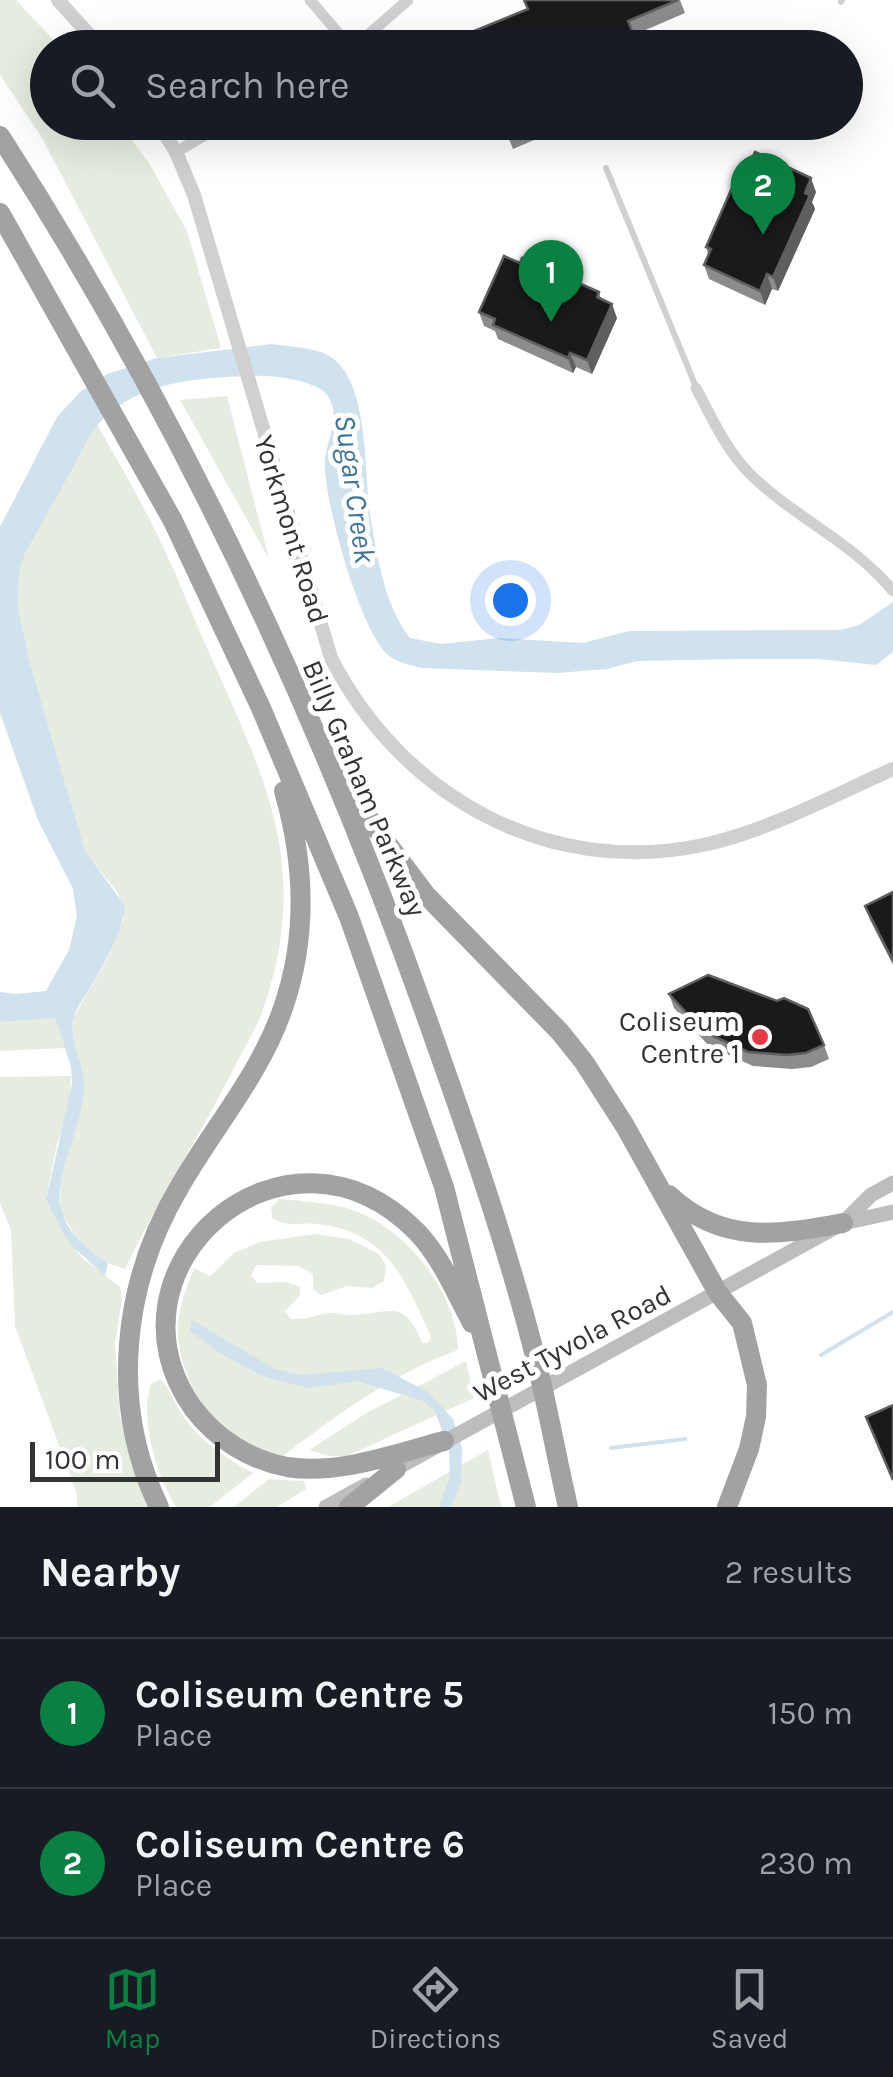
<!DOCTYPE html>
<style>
body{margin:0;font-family:Karla,sans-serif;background:#242831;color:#f1f3f6}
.scale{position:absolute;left:30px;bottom:25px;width:190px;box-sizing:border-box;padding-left:10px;border:5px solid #333;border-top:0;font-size:28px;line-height:35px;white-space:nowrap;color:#333;-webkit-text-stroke:8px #fff;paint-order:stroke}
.you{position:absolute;left:510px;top:600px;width:35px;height:35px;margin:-25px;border:8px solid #fff;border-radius:50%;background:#1a73e8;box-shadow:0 0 0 15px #1a73e833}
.badge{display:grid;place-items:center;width:65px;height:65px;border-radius:50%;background:#0b8043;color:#fff;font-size:32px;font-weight:700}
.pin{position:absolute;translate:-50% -82px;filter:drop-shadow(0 2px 5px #0008)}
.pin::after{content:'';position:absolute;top:52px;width:35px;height:30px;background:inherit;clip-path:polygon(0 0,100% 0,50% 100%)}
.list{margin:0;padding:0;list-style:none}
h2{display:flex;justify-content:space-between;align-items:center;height:130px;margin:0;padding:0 40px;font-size:42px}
h2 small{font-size:32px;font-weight:400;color:#9ea1a6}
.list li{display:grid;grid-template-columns:65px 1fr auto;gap:30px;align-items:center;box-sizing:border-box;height:150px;padding:0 40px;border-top:2px solid #363941}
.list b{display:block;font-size:38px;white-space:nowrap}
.list p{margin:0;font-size:32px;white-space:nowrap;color:#9ea1a6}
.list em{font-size:32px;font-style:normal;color:#9ea1a6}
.icon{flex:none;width:55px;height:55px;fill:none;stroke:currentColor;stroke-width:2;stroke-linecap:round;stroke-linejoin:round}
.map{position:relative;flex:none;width:893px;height:1507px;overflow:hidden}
.search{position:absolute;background:#171b24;box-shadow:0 10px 40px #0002;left:30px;right:30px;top:30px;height:110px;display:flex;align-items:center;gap:25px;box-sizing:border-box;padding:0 35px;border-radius:55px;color:#9ea1a6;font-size:38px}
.sheet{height:430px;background:#171b24}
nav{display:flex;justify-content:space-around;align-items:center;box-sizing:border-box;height:140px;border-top:2px solid #363941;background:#171b24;font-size:28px;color:#9ea1a6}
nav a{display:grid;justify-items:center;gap:5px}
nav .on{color:#0b8043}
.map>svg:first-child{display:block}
</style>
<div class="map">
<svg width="893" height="1507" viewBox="0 0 893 1507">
<rect width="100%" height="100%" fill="#fff"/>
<!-- green -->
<path fill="#e6ecdf" d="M 0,0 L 16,0 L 60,47 L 48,48 L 48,122 L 119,123 L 149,163 L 187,231 L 221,348 L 157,358 L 41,136 L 0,75 Z
M 227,396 L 269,559 L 180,400 Z
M 97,424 C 116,458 135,490 152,524 C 173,565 189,608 208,650 C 264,777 312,864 264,1007 C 257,1028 244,1048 234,1068 C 200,1136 158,1200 125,1269 L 108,1263 L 83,1247 L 61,1213 L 60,1181 L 84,1094 L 72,1032 L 74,1016 L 107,960 L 123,920 L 118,893 L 85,852 L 29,660 L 18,609 L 19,574 L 25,553 Z
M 50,1018 L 55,1018 L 65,1048 L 0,1051 L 0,1022 Z
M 71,1076 L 70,1102 L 56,1148 L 46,1200 L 81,1257 L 120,1287 L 122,1299 L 115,1344 L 120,1416 L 131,1464 L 153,1507 L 77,1507 L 77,1494 L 15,1326 L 11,1230 L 0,1203 L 0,1077 Z
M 280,1199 C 311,1202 344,1203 371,1218 C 417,1243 457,1298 458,1350 C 392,1374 338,1414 283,1456 C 226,1450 182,1391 178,1336 C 177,1313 186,1288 194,1268 L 210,1276 L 234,1253 L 260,1242 L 315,1234 L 349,1239 L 379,1254 L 386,1266 L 384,1281 L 372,1288 L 347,1286 L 321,1295 L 313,1289 L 313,1274 L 298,1266 L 256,1265 L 251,1275 L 257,1283 L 286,1282 L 300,1287 L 300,1295 L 285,1311 L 291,1319 C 306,1320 315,1315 329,1313 C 337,1313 345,1316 353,1315 C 390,1314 404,1297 422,1343 L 428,1343 L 431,1337 C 406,1281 387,1231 317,1224 C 300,1222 287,1228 272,1218 L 271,1207 Z
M 466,1361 L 474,1398 L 347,1456 L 329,1456 L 309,1450 L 365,1414 Z
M 160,1379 C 172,1390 175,1407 185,1419 C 203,1443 227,1459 253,1473 L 210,1507 L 176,1507 C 157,1474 139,1421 151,1384 Z
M 488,1450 L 501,1507 L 388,1507 Z
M 269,1479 L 304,1481 L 306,1489 L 277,1507 L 234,1507 Z"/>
<!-- water -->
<path fill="#cfe2ee" d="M 272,344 C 288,347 311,347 326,354 C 372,377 363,478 371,521 C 378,560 385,606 410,638 L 441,644 L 499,638 L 583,643 L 629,631 L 840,630 L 859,625 L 893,602 L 893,652 L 876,665 L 818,659 L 740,659 L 637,661 L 607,669 L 558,673 L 422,668 C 410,665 397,663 387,654 C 360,629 323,499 325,462 C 326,439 342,418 328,396 C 316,379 269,375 250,376 C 198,378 139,381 101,421 C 91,431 85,447 77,460 C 60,491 43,522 25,553 L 19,574 L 18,608 L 29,660 L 85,851 L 125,906 C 121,936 104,964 89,990 C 84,998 76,1008 74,1017 C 67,1042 87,1067 84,1093 C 74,1166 23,1209 108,1263 L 105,1276 L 69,1243 L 46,1200 L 72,1084 L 71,1066 L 55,1018 L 0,1022 L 0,992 L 16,994 L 46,991 L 69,950 L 77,916 L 73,889 L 38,820 L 0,713 L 0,527 L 57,417 L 80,392 L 107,374 L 157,358 Z
M 192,1320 L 275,1369 L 300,1375 L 382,1368 L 428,1392 L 453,1419 L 462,1448 L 461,1483 L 451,1507 L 439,1507 L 450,1477 L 449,1450 L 435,1411 L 423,1401 L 357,1381 L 308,1388 L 262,1376 L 220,1353 L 190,1331 Z"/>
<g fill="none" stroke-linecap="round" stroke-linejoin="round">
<!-- stream -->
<path stroke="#cfe2ee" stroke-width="4" d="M 821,1355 L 893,1312
M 611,1448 L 685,1439"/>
<!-- service -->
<path stroke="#d0d0d0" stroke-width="6" d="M 841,2 L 842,0
M 606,168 L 696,387"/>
<!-- minor -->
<path stroke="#d0d0d0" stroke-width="11" d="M 310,0 L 351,48
M 353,48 L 408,0
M 176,152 L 228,122
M 696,388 C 712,418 725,448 749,473 C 793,517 853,542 893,591"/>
<!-- tertiary -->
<path stroke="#d0d0d0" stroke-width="14" d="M 58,0 L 101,48
M 157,122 L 176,152 L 194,195 L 331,658 C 402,796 547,878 703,845 C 768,831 832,796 893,769"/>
<!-- secondary -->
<path stroke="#bdbdbd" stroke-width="15" d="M 843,1223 L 893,1212
M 386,1474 L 843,1223 L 871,1195 L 893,1183
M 326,1507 L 366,1485"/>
<!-- trunk -->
<path stroke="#a2a2a2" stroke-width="20" d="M 0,136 C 178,412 321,718 430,1027 C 468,1134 506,1242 534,1352 C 547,1403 556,1455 568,1507
M 0,213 L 173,521 L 261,708 L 349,917 L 444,1187 L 526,1507
M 343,774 L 371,822 L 426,895 L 560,1032 L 584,1062 L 625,1126 L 718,1293 L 742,1323 L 757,1385 L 756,1417 L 749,1449 L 727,1507
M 669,1195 C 722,1245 778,1235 843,1223
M 444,1441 C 395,1454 339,1475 287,1467 C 250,1460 216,1439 193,1408 C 94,1268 285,1098 417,1232 C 441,1257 456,1293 472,1323
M 159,1507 C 109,1404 122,1283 180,1186 C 214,1127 261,1073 283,1008 C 308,936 305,864 284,791
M 349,1507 L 396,1469"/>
</g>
<!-- wall -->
<path fill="#8c8c8c" d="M 524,0 L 680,0 L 685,13 L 634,35 L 527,9 Z
M 502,122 L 576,122 L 513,149 Z
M 816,192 L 812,202 L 815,209 L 778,291 L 772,289 L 765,305 L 709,279 L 704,265 L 708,254 L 706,247 Z
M 520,263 L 599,292 L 601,299 L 617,318 L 592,374 L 576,367 L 573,373 L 498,339 L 495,331 L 484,326 L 479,312 Z
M 893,892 L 893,965 L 870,920 L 865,906 Z
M 669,994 L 824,1045 L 829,1059 L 811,1067 L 792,1069 L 753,1066 L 709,1046 L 674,1008 Z"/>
<!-- shaded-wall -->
<path fill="#5f5f5f" d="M 811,178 L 816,192 L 812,202 L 815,209 L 778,291 L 773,277 Z
M 767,274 L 772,289 L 765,305 L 760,291 Z
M 612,304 L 617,318 L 592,374 L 587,360 Z
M 570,353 L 576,367 L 573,373 L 568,358 Z"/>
<!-- building -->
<path fill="#1a1a1a" stroke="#5f5f5f" stroke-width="2.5" d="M 524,0 L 678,0 L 628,21 L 639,48 L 460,48 L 457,38 L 528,9 Z
M 503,122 L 537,122 L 508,135 Z
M 755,152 L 811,178 L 805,193 L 810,195 L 773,277 L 767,274 L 760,291 L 704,265 L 711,249 L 706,247 L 742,165 L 748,168 Z
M 504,256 L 520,263 L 522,258 L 599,292 L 597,297 L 612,304 L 587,360 L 570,353 L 568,358 L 493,325 L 495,319 L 479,312 Z
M 893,892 L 893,961 L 865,906 Z
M 708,975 L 777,1001 L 784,998 L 808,1009 L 824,1045 L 806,1053 L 787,1055 L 748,1052 L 704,1032 L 669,994 Z
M 893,1405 L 893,1480 L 866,1417 Z"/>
<!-- markers -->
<circle fill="#e63946" stroke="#fff" stroke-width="4" cx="760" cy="1037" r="10"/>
<g text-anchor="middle" stroke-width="10" stroke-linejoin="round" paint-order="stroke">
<!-- street labels -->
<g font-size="28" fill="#333" stroke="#fff">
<text transform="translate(292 529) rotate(73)" y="10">Yorkmont Road</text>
<text transform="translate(365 788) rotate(67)" y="10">Billy Graham Parkway</text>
<text transform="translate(572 1343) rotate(-28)" y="10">West Tyvola Road</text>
</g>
<!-- poi labels -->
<g font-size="28" fill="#333" stroke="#fff" text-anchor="end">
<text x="740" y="1031">Coliseum<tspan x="740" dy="32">Centre 1</tspan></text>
</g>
<!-- water labels -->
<g font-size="30" font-style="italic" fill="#3f7597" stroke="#fff">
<text transform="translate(355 489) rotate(82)" y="10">Sugar Creek</text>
</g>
</g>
</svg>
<div class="scale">100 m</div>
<div class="you"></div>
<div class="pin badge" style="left:551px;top:322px">1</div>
<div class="pin badge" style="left:763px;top:235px">2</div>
<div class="search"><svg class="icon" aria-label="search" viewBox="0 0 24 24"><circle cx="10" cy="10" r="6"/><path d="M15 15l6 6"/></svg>Search here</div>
</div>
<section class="sheet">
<h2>Nearby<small>2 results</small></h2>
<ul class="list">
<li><span class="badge">1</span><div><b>Coliseum Centre 5</b><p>Place</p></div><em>150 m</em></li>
<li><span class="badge">2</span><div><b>Coliseum Centre 6</b><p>Place</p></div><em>230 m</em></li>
</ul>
</section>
<nav>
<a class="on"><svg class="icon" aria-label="map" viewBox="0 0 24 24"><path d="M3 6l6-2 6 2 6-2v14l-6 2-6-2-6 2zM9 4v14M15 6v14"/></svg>Map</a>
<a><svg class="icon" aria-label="directions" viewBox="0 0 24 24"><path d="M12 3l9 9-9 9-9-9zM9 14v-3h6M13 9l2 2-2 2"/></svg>Directions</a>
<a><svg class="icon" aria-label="saved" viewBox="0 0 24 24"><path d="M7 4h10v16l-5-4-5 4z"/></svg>Saved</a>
</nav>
